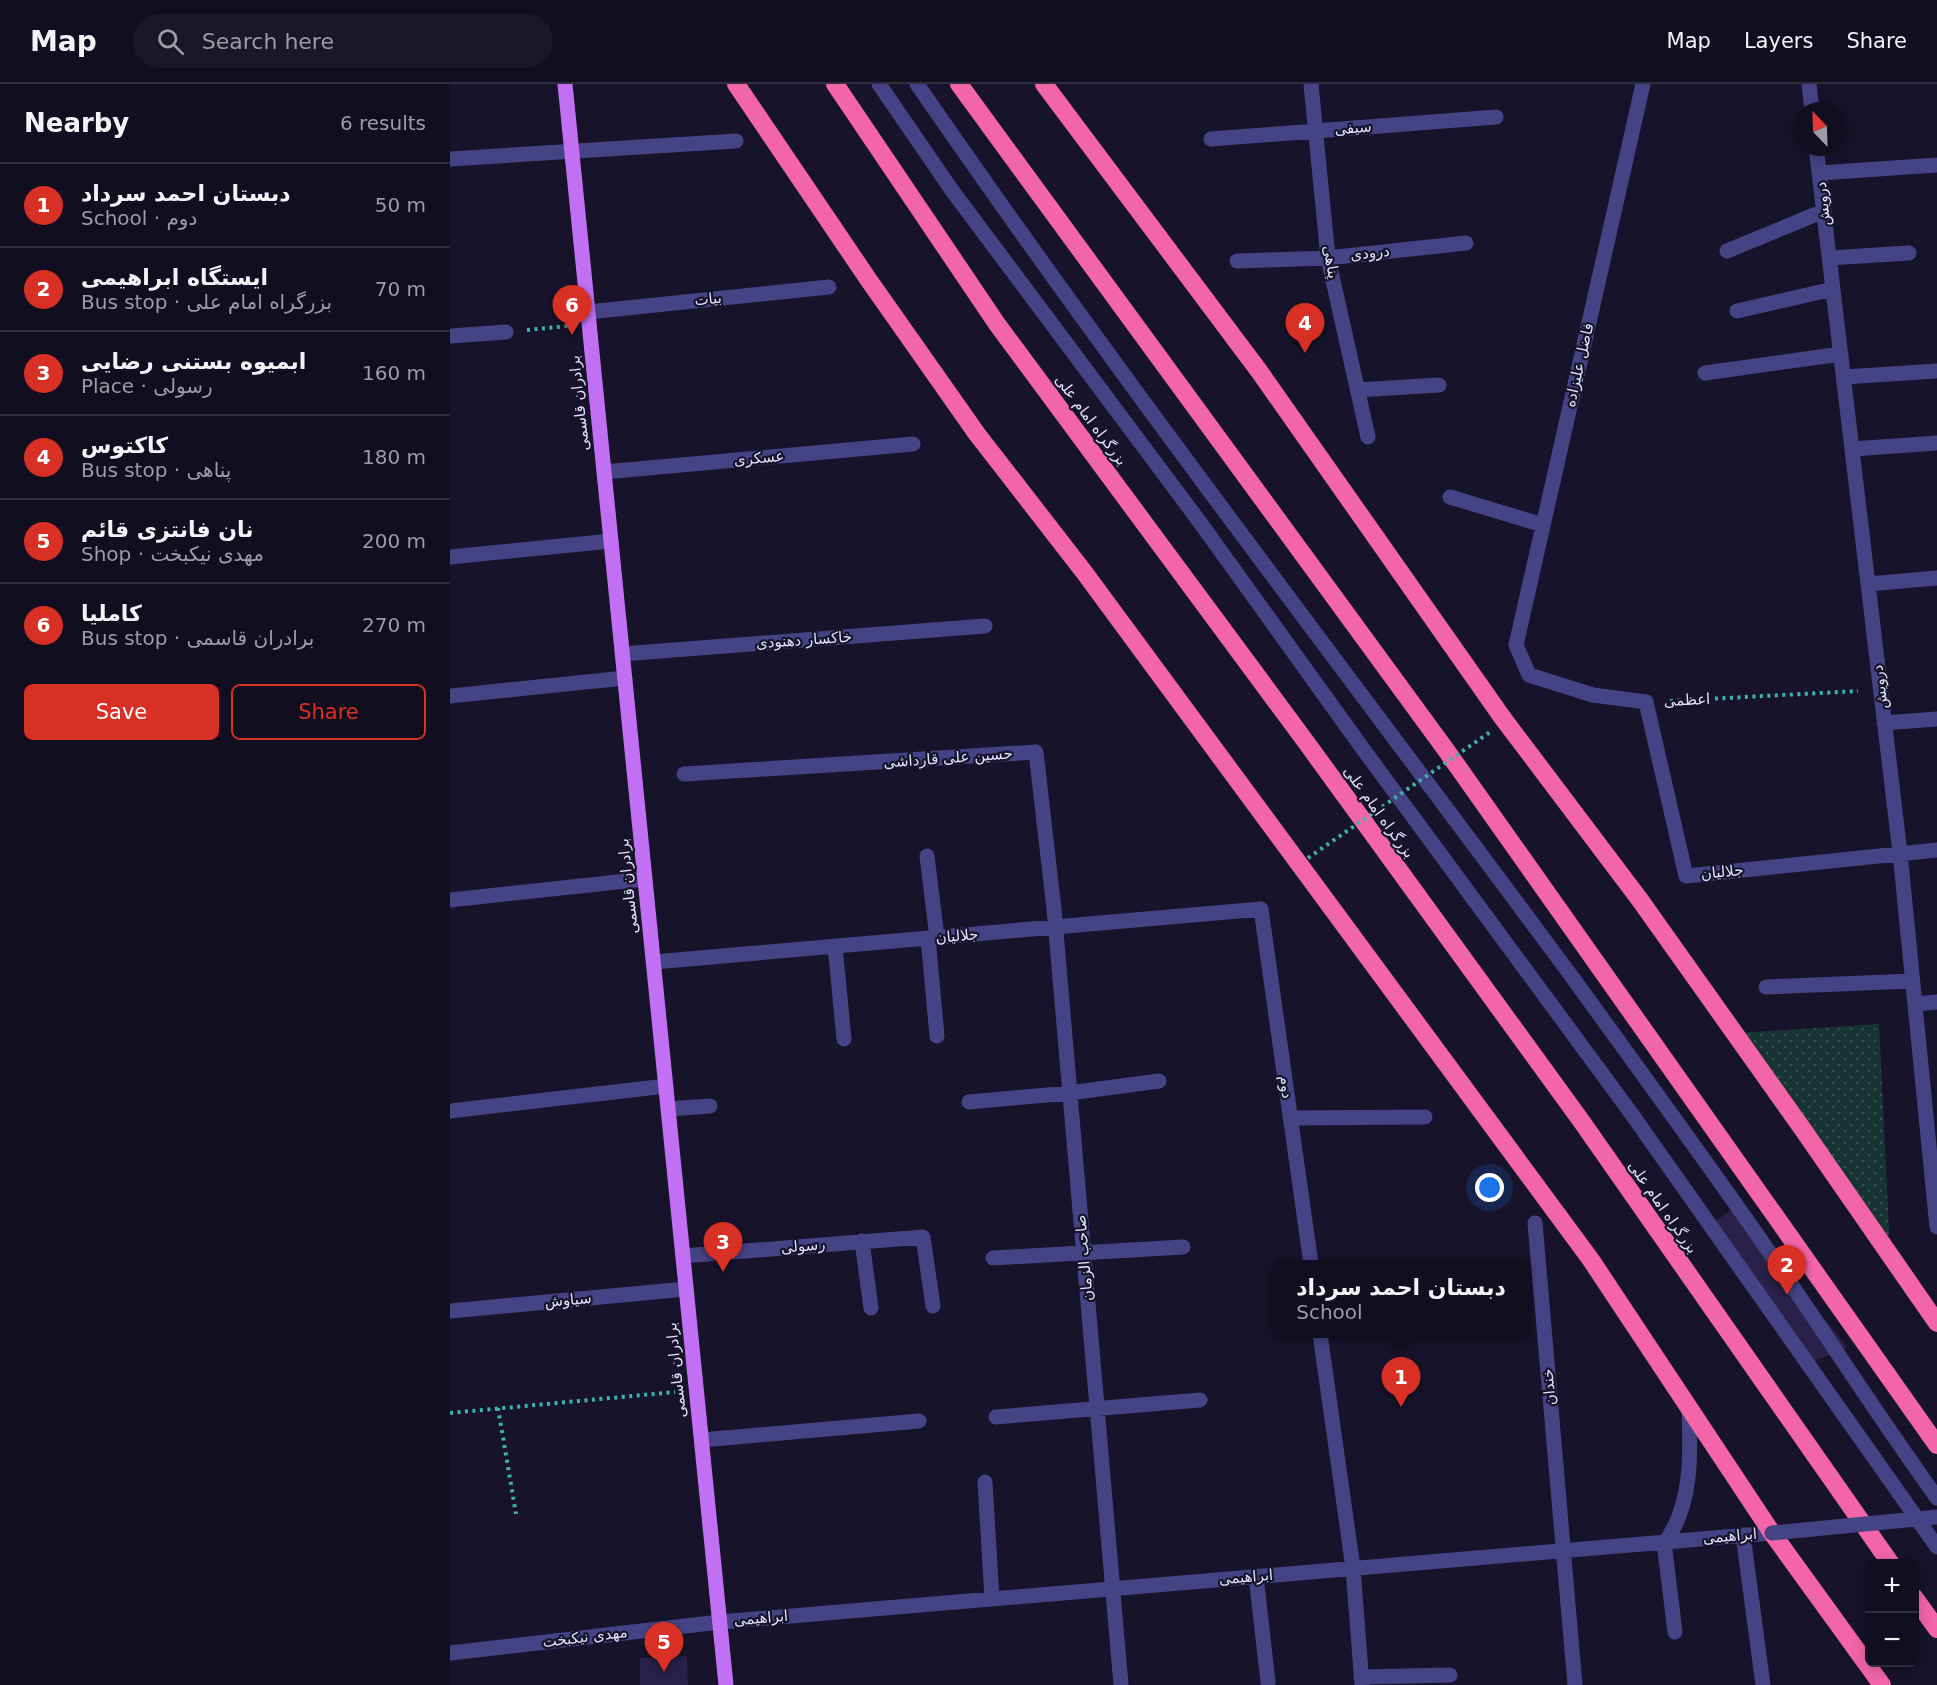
<!DOCTYPE html>
<meta charset="utf-8">
<style>
body{margin:0;font-family:"DejaVu Sans","Noto Sans Arabic",sans-serif;background:#1a1729;color:#f1f3f6}
.controls{position:absolute;right:18px;bottom:18px;display:grid;overflow:hidden;border-radius:9px;box-shadow:0 3px 15px #0003}
.controls button{width:54px;height:54px;display:grid;place-items:center;padding:0;border:0;border-bottom:2px solid #302e3e;background:#110e20;color:#f1f3f6;font:30px sans-serif}
.compass{position:absolute;left:1343px;top:18px;width:54px;height:54px;border-radius:50%;background:#110e20;box-shadow:0 3px 15px #0003;rotate:337deg}
.you{position:absolute;left:1040px;top:1104px;width:21px;height:21px;margin:-15px;border:4px solid #fff;border-radius:50%;background:#1a73e8;box-shadow:0 0 0 9px #1a73e833}
.badge{display:grid;place-items:center;width:39px;height:39px;border-radius:50%;background:#d93025;color:#fff;font-size:20px;font-weight:700}
.pin{position:absolute;translate:-50% -50px;filter:drop-shadow(0 2px 3px #0008)}
.pin::after{content:'';position:absolute;top:32px;width:21px;height:18px;background:inherit;clip-path:polygon(0 0,100% 0,50% 100%)}
.popup{position:absolute;left:822px;top:1176px;width:258px;height:78px;box-sizing:border-box;display:grid;place-content:center;border-radius:9px;background:#110e20;filter:drop-shadow(0 2px 4px #0005);font-size:20px;white-space:nowrap;color:#9c9ca5}
.popup b{font-size:22px;color:#f1f3f6}
.popup::after{content:'';position:absolute;left:50%;top:100%;margin-left:-12px;border:12px solid transparent;border-top-color:#110e20}
.list{margin:0;padding:0;list-style:none}
h2{display:flex;justify-content:space-between;align-items:center;height:78px;margin:0;padding:0 24px;font-size:26px}
h2 small{font-size:20px;font-weight:400;color:#9c9ca5}
.list li{display:grid;grid-template-columns:39px 1fr auto;gap:18px;align-items:center;box-sizing:border-box;height:84px;padding:0 24px;border-top:2px solid #302e3e}
.list b{display:block;font-size:22px;white-space:nowrap}
.list p{margin:0;font-size:20px;white-space:nowrap;color:#9c9ca5}
.list em{font-size:20px;font-style:normal;color:#9c9ca5}
.actions{display:flex;gap:12px;padding:18px 24px}
.actions a{flex:1;padding:14px 0;border:2px solid #d93025;border-radius:9px;text-align:center;font-size:21px;color:#d93025}
.actions .main{background:#d93025;color:#fff}
.icon{flex:none;width:33px;height:33px;fill:none;stroke:currentColor;stroke-width:2;stroke-linecap:round;stroke-linejoin:round}
.map{position:relative;flex:none;width:1487px;height:1601px;overflow:hidden}
header{display:flex;align-items:center;gap:36px;box-sizing:border-box;height:84px;padding:0 30px;background:#110e20;border-bottom:2px solid #302e3e}
header strong{font-size:28px}
nav{display:flex;gap:33px;margin-inline-start:auto;font-size:21px}
.search{width:420px;height:54px;background:#1a1729;display:flex;align-items:center;gap:15px;box-sizing:border-box;padding:0 21px;border-radius:33px;color:#9c9ca5;font-size:22px}
main{display:flex}
aside{flex:1;background:#110e20}
.map>svg:first-child{display:block}
</style>
<header>
<strong>Map</strong>
<div class="search"><svg class="icon" aria-label="search" viewBox="0 0 24 24"><circle cx="10" cy="10" r="6"/><path d="M15 15l6 6"/></svg>Search here</div>
<nav><a>Map</a><a>Layers</a><a>Share</a></nav>
</header>
<main>
<aside>
<h2>Nearby<small>6 results</small></h2>
<ul class="list">
<li><span class="badge">1</span><div><b>دبستان احمد سرداد</b><p>School · دوم</p></div><em>50 m</em></li>
<li><span class="badge">2</span><div><b>ایستگاه ابراهیمی</b><p>Bus stop · بزرگراه امام علی</p></div><em>70 m</em></li>
<li><span class="badge">3</span><div><b>ابمیوه بستنی رضایی</b><p>Place · رسولی</p></div><em>160 m</em></li>
<li><span class="badge">4</span><div><b>کاکتوس</b><p>Bus stop · پناهی</p></div><em>180 m</em></li>
<li><span class="badge">5</span><div><b>نان فانتزی قائم</b><p>Shop · مهدی نیکبخت</p></div><em>200 m</em></li>
<li><span class="badge">6</span><div><b>کاملیا</b><p>Bus stop · برادران قاسمی</p></div><em>270 m</em></li>
</ul>
<div class="actions"><a class="main">Save</a><a>Share</a></div>
</aside>
<div class="map">
<svg width="1487" height="1601" viewBox="0 0 1487 1601">
<defs>
<pattern id="grass-dots" width="8" height="8" patternUnits="userSpaceOnUse" patternTransform="scale(1.5)"><rect width="8" height="8" fill="#173332"/><path d="M2 2h.1M6 6h.1" fill="none" stroke="#385051" stroke-width="1.8" stroke-linecap="round"/></pattern>
</defs>
<rect width="100%" height="100%" fill="#17132a"/>
<!-- grass -->
<path fill="url(#grass-dots)" d="M 1429,940 L 1440,1166 L 1288,949 Z"/>
<!-- building -->
<path fill="#292149" d="M 1285,1123 L 1397,1263 L 1363,1278 L 1262,1140 Z
M 237,1572 L 238,1601 L 190,1601 L 190,1574 Z"/>
<g fill="none" stroke-linecap="round" stroke-linejoin="round">
<!-- path -->
<path stroke="#3cb4ab" stroke-width="4" stroke-dasharray="3 4.5" stroke-linecap="butt" d="M 77,246 L 118,242
M 1220,617 L 1408,607
M 48,1324 L 66,1430
M 0,1329 L 225,1308"/>
<!-- minor -->
<path stroke="#454385" stroke-width="15" d="M 429,0 L 501,105 L 749,437 L 913,665 L 1181,1029 L 1487,1463
M 467,0 C 677,305 905,599 1125,897 C 1183,977 1242,1058 1299,1139 C 1363,1230 1422,1324 1487,1414
M 861,0 L 878,174 L 918,353
M 1193,0 L 1066,561 L 1079,591 L 1143,611 L 1196,618 L 1236,792 L 1487,766
M 1359,0 L 1362,27
M 761,55 L 1046,33
M 1366,63 L 1450,769 L 1487,1143
M 0,75 L 286,57
M 1370,89 L 1487,81
M 1277,167 L 1374,127
M 1379,174 L 1459,169
M 787,177 L 878,174 L 1016,159
M 1287,227 L 1383,205
M 138,228 L 379,203
M 0,252 L 56,248
M 1255,289 L 1391,270
M 1394,293 L 1487,287
M 908,306 L 989,301
M 1402,365 L 1487,359
M 154,388 L 463,360
M 1000,413 L 1093,441
M 0,473 L 161,457
M 1418,500 L 1487,494
M 172,570 L 535,542
M 0,612 L 175,594
M 1434,639 L 1487,635
M 234,690 L 586,668 L 604,825 L 671,1601
M 477,772 L 487,854
M 0,816 L 195,795
M 478,854 L 487,952
M 385,862 L 394,955
M 204,878 L 811,825 L 861,1180
M 1316,903 L 1462,897
M 1465,920 L 1487,918
M 519,1018 L 619,1009 L 709,997
M 218,1025 L 260,1022
M 0,1027 L 216,1002
M 840,1034 L 975,1033
M 1085,1139 L 1125,1601
M 412,1157 L 421,1224
M 233,1172 L 473,1153 L 483,1222
M 543,1174 L 733,1163
M 0,1227 L 236,1205
M 870,1250 L 903,1484 L 912,1601
M 546,1333 L 750,1316
M 252,1356 L 469,1337
M 535,1398 L 542,1515
M 1293,1451 L 1313,1601
M 1214,1458 L 1225,1548
M 1216,1458 C 1220,1450 1226,1441 1229,1432 C 1242,1399 1240,1359 1239,1324
M 806,1492 L 818,1598
M 0,1569 L 270,1538 L 1322,1449
M 911,1593 L 1000,1591"/>
<!-- major -->
<path stroke="#c170f3" stroke-width="15" d="M 115,0 L 276,1601"/>
<!-- highway -->
<path stroke="#f265a9" stroke-width="18" d="M 286,0 L 418,195 L 527,350 L 634,488 L 1141,1176 L 1322,1449 L 1432,1601
M 385,0 L 547,240 L 856,658 L 1132,1038 L 1441,1480
M 509,0 L 996,666 L 1487,1361
M 594,0 L 809,287 L 1052,633 L 1190,816 L 1354,1047 L 1487,1239
M 1464,1513 L 1487,1545"/>
<!-- path-bridge -->
<path stroke="#3cb4ab" stroke-width="4" stroke-dasharray="3 4.5" stroke-linecap="butt" d="M 858,774 L 1043,646"/>
<!-- minor-bridge -->
<path stroke="#454385" stroke-width="15" d="M 1322,1449 L 1487,1433"/>
</g>
<g text-anchor="middle" stroke-width="4.5" stroke-linejoin="round" paint-order="stroke">
<!-- street labels -->
<g font-size="15" fill="#e2dffc" stroke="#17132a">
<text transform="translate(903 44) rotate(-5)" y="5">سیفی</text>
<text transform="translate(1373 120) rotate(-96)" y="5">درویش</text>
<text transform="translate(920 169) rotate(-6)" y="5">درودی</text>
<text transform="translate(881 178) rotate(80)" y="5">پناهی</text>
<text transform="translate(258 215) rotate(-6)" y="5">بیات</text>
<text transform="translate(1129 281) rotate(-77)" y="5">فاضل علیزاده</text>
<text transform="translate(129 319) rotate(-96)" y="5">برادران قاسمی</text>
<text transform="translate(641 336) rotate(53)" y="5">بزرگراه امام علی</text>
<text transform="translate(309 374) rotate(-5)" y="5">عسکری</text>
<text transform="translate(354 556) rotate(-4)" y="5">خاکسار دهنودی</text>
<text transform="translate(1430 603) rotate(-97)" y="5">درویش</text>
<text transform="translate(1237 616) rotate(-3)" y="5">اعظمی</text>
<text transform="translate(498 674) rotate(-4)" y="5">حسین علی قارداشی</text>
<text transform="translate(929 728) rotate(54)" y="5">بزرگراه امام علی</text>
<text transform="translate(1272 788) rotate(-6)" y="5">جلالیان</text>
<text transform="translate(178 802) rotate(-96)" y="5">برادران قاسمی</text>
<text transform="translate(507 852) rotate(-5)" y="5">جلالیان</text>
<text transform="translate(836 1003) rotate(82)" y="5">دوم</text>
<text transform="translate(1213 1123) rotate(55)" y="5">بزرگراه امام علی</text>
<text transform="translate(353 1162) rotate(-5)" y="5">رسولی</text>
<text transform="translate(634 1174) rotate(-95)" y="5">صاحب الزمان</text>
<text transform="translate(118 1216) rotate(-5)" y="5">سیاوش</text>
<text transform="translate(226 1286) rotate(-96)" y="5">برادران قاسمی</text>
<text transform="translate(1099 1303) rotate(-95)" y="5">خندان</text>
<text transform="translate(1280 1452) rotate(-5)" y="5">ابراهیمی</text>
<text transform="translate(796 1493) rotate(-5)" y="5">ابراهیمی</text>
<text transform="translate(311 1534) rotate(-5)" y="5">ابراهیمی</text>
<text transform="translate(135 1553) rotate(-7)" y="5">مهدی نیکبخت</text>
</g>
</g>
</svg>
<div class="controls">
<button>+</button>
<button>−</button>
</div>
<svg class="compass" viewBox="-18 -18 36 36"><path d="M0-13l5 13h-10z" fill="#e53935"/><path d="M0 13l5-13h-10z" fill="#9c9ca5"/></svg>
<div class="you"></div>
<div class="pin badge" style="left:951px;top:1323px">1</div>
<div class="popup"><b>دبستان احمد سرداد</b>School</div>
<div class="pin badge" style="left:1337px;top:1211px">2</div>
<div class="pin badge" style="left:273px;top:1188px">3</div>
<div class="pin badge" style="left:855px;top:269px">4</div>
<div class="pin badge" style="left:214px;top:1588px">5</div>
<div class="pin badge" style="left:122px;top:251px">6</div>
</div>
</main>
